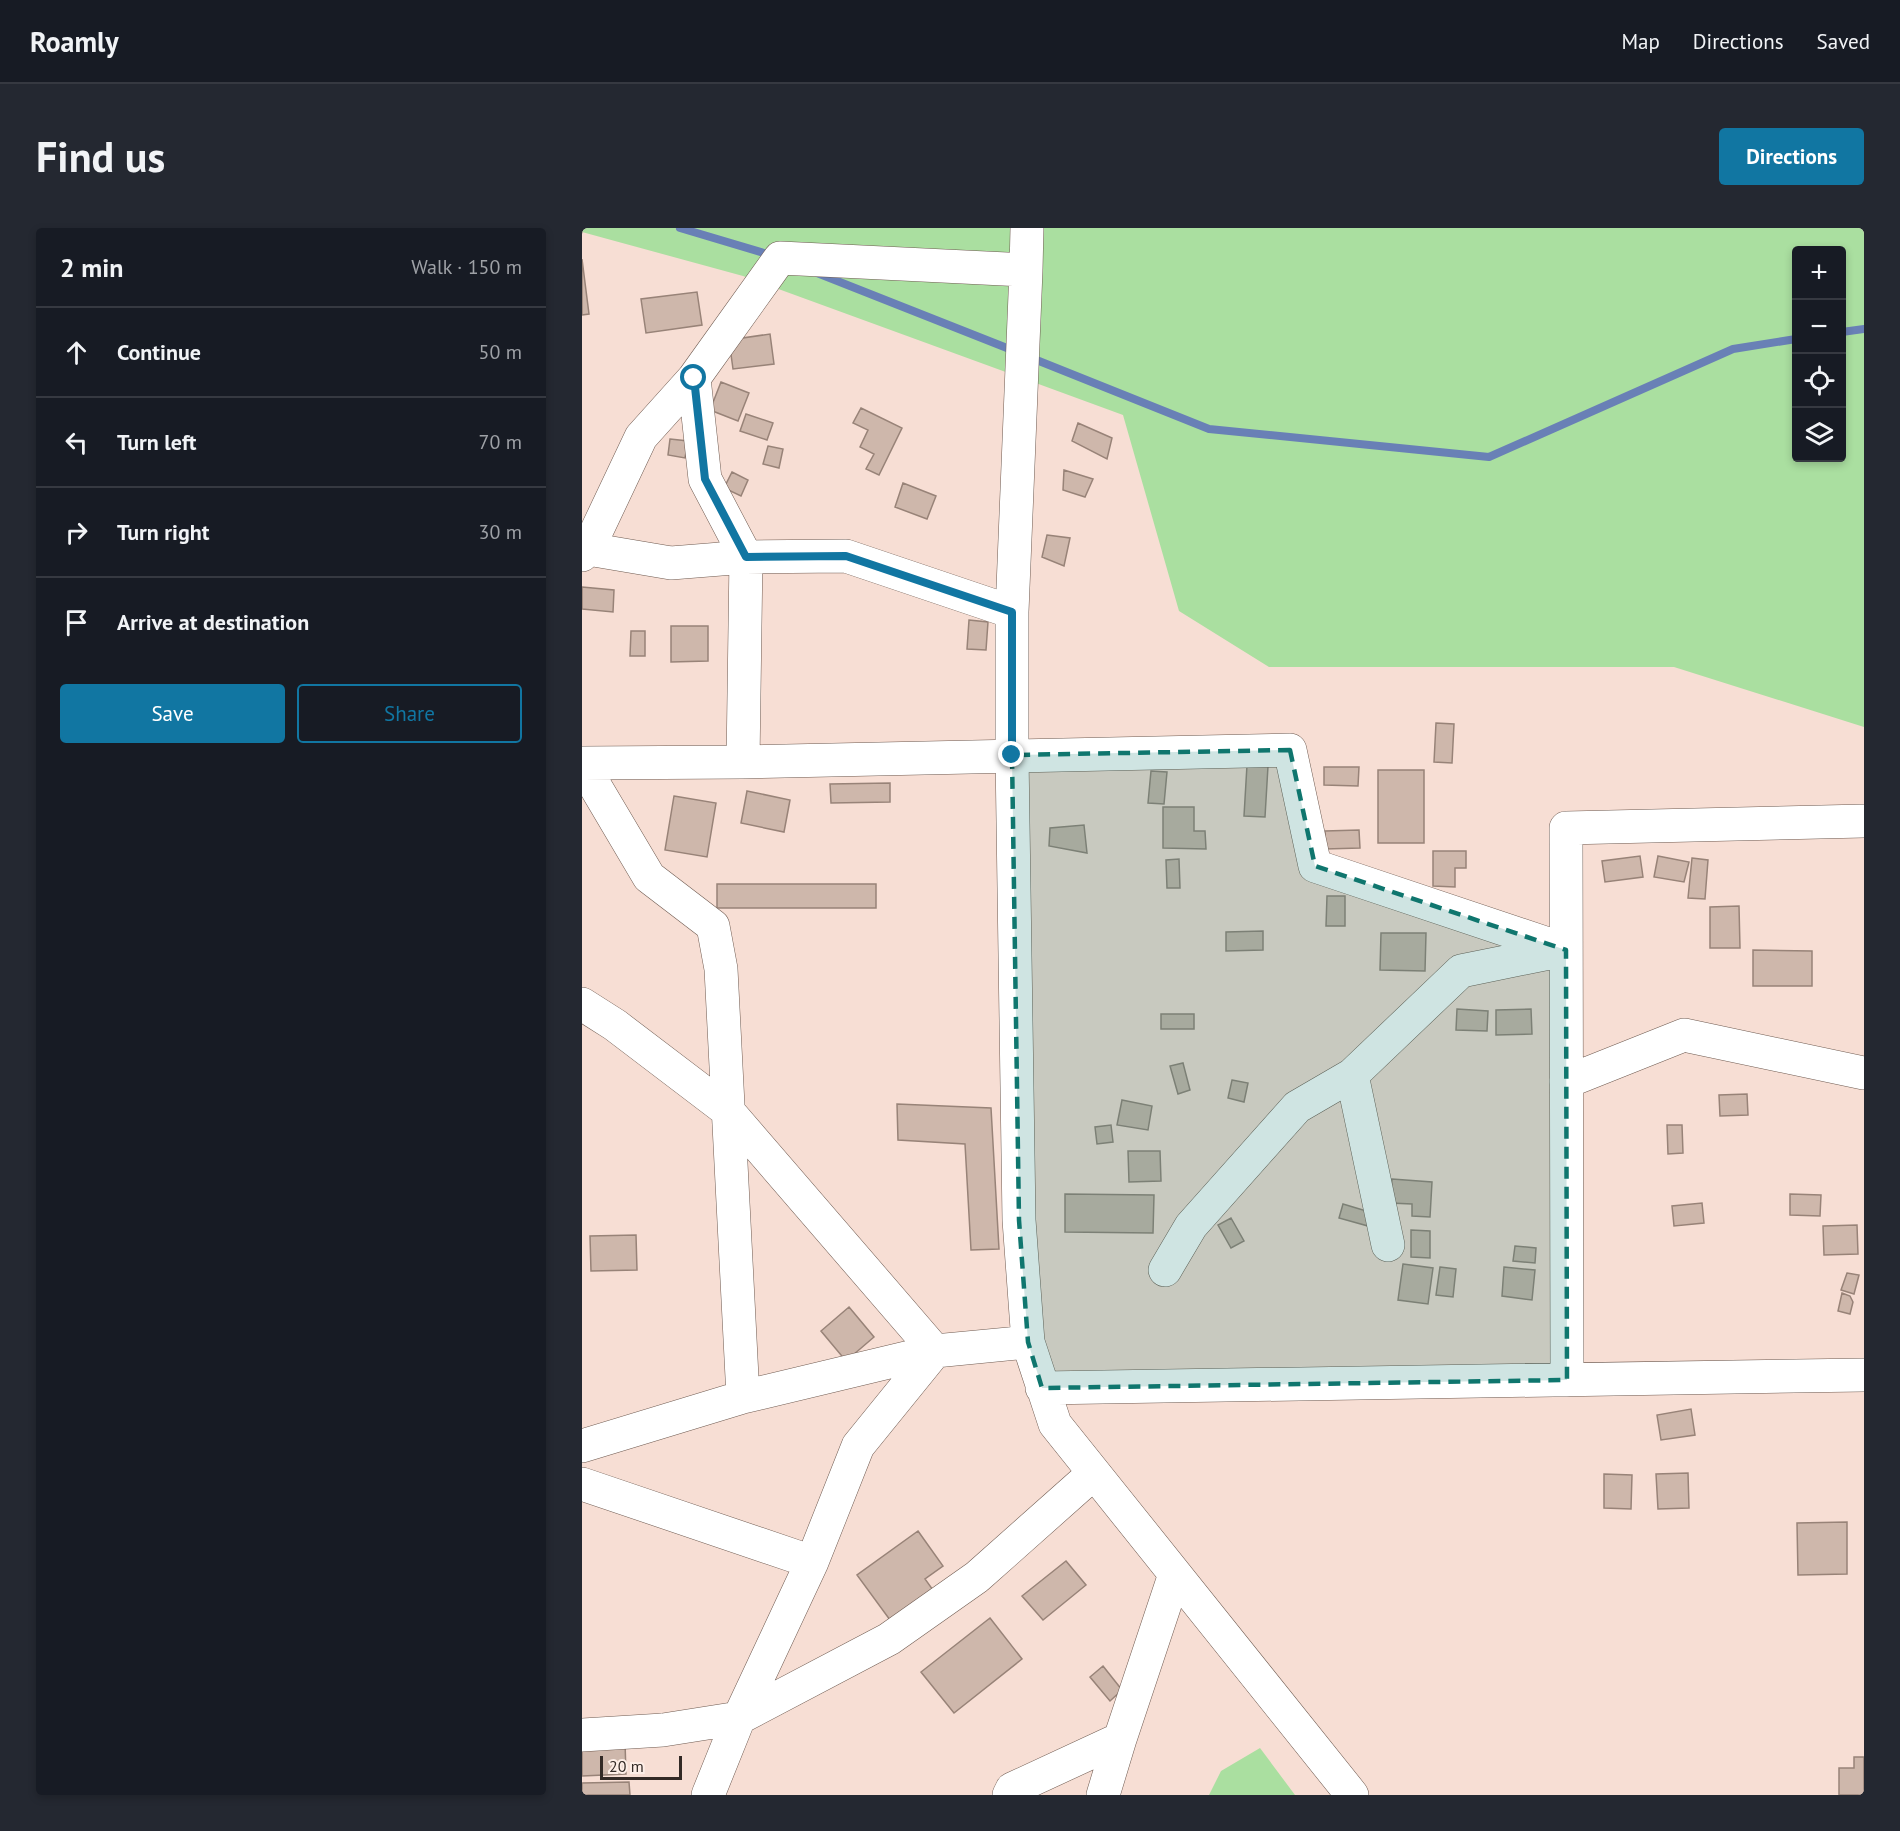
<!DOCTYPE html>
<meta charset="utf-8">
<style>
body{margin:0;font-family:"PT Sans",sans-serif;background:#242831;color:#f1f3f6}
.controls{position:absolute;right:18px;top:18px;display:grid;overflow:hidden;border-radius:6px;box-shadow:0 3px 9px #0003}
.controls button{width:54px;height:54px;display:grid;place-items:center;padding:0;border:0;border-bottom:2px solid #363941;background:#171b24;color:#f1f3f6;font:30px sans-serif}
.scale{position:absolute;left:18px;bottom:15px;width:82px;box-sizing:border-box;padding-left:6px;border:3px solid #332a26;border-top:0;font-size:16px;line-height:21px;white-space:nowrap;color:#332a26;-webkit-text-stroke:4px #fdeee7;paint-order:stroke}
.stop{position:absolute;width:18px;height:18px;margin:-14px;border:4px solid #1176a2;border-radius:50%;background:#fff}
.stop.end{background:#1176a2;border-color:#fff;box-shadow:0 2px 6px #0008}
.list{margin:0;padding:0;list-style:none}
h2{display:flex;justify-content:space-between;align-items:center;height:78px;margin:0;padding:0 24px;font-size:26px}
h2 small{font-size:20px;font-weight:400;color:#9ea1a6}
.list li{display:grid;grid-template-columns:39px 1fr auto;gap:18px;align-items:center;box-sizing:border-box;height:90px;padding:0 24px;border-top:2px solid #363941}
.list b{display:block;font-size:22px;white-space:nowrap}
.list em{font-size:20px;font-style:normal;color:#9ea1a6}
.actions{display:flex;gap:12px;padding:18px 24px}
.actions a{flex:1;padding:14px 0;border:2px solid #1176a2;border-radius:6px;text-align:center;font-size:21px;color:#1176a2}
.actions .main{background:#1176a2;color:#fff}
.icon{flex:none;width:33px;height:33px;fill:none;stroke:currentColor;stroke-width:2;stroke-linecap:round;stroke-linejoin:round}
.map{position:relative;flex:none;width:1282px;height:1567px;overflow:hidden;border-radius:6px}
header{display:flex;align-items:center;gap:36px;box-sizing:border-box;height:84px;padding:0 30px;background:#171b24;border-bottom:2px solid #363941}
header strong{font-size:28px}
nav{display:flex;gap:33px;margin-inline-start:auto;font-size:21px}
.intro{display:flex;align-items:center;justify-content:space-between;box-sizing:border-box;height:144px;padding:0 36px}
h1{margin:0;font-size:42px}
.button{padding:15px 27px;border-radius:6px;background:#1176a2;color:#fff;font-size:21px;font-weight:700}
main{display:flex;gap:36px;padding:0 36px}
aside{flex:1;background:#171b24;border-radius:6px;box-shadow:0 3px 9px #0003}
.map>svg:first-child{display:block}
</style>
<header>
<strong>Roamly</strong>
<nav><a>Map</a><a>Directions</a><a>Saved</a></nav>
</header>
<div class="intro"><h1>Find us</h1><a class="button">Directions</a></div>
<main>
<aside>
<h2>2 min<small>Walk · 150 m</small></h2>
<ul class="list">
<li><svg class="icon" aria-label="ahead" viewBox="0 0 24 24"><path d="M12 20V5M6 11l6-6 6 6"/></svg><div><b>Continue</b></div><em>50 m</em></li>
<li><svg class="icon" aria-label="left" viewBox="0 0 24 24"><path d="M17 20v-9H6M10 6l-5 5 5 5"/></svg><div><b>Turn left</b></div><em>70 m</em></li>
<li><svg class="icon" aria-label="right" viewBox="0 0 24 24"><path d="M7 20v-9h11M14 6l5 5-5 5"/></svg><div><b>Turn right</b></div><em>30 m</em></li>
<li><svg class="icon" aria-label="arrive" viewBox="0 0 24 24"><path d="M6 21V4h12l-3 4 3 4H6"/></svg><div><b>Arrive at destination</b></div></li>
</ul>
<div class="actions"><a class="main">Save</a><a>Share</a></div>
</aside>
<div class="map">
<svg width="1282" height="1567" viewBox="0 0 1282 1567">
<rect width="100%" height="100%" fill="#f7ded4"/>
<!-- green -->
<path fill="#aadfa0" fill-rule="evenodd" d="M 0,0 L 1282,0 L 1282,499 L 1092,439 L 687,439 L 597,383 L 541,187 L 161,48 L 0,4 ZM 1214,22 L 1260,22 L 1260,230 L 1214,230 Z
M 678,1520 L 713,1567 L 627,1567 L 639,1543 Z"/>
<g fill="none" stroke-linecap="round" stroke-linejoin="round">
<!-- stream -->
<path stroke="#6980b6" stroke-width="8" d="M 98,0 L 192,28
M 235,45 L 435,124
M 1260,104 L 1282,101
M 447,129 L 627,201 L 907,229 L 1151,121 L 1214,111"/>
</g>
<!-- building -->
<path fill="#ceb7ab" stroke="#988378" stroke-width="1.5" d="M 0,31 L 7,86 L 0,87 Z
M 115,64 L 120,97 L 64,105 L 59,71 Z
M 188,106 L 192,136 L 151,141 L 147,112 Z
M 139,154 L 167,165 L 156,193 L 128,182 Z
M 279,180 L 320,200 L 297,247 L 284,241 L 292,226 L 278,219 L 286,202 L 271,195 Z
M 164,186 L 191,195 L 185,212 L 158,203 Z
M 496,195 L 530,210 L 525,231 L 490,213 Z
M 88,211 L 106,213 L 103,230 L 86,227 Z
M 186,218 L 201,221 L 197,240 L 181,236 Z
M 482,242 L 511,251 L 503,269 L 481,262 Z
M 150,244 L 166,252 L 159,268 L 142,260 Z
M 321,255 L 354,268 L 345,291 L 313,279 Z
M 465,307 L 488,310 L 482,338 L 460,329 Z
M 0,359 L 32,362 L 31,384 L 0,381 Z
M 387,392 L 406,394 L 404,422 L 385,421 Z
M 89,398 L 126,398 L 126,433 L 89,434 Z
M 49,403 L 63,403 L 63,428 L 48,428 Z
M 854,495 L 872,496 L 870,535 L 852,534 Z
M 665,537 L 686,538 L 683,589 L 662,588 Z
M 742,539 L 777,539 L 776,558 L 742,557 Z
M 796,542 L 842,542 L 842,615 L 796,615 Z
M 569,543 L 585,544 L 582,576 L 566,575 Z
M 308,555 L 308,574 L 249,575 L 248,556 Z
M 165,563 L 208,572 L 202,604 L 159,595 Z
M 92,568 L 134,575 L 125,629 L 83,622 Z
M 581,579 L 612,579 L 612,603 L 623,603 L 624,621 L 581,620 Z
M 502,597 L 505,625 L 467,618 L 468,600 Z
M 777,602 L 778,620 L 743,621 L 743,603 Z
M 851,623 L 884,623 L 884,640 L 873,640 L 873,659 L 851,658 Z
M 1058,628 L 1061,649 L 1023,654 L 1020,633 Z
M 1076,628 L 1107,634 L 1102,654 L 1072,649 Z
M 1110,630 L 1126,632 L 1123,671 L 1106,670 Z
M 597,631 L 598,660 L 585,660 L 584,632 Z
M 135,656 L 294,656 L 294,680 L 135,680 Z
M 745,668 L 763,668 L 763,698 L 744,698 Z
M 1157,678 L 1158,720 L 1128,720 L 1128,679 Z
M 681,703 L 681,722 L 644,723 L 644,704 Z
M 799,705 L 844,705 L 843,743 L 798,742 Z
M 1171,722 L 1230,723 L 1230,758 L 1171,758 Z
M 875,781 L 906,783 L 905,803 L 874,802 Z
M 949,781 L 950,806 L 914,807 L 914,782 Z
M 579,786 L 612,786 L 612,801 L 579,801 Z
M 601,835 L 608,862 L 596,866 L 588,838 Z
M 650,852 L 666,855 L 662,874 L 646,870 Z
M 1165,866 L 1166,887 L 1138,888 L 1137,867 Z
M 540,872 L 570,878 L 566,902 L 535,897 Z
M 315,876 L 409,880 L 417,1021 L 389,1022 L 383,916 L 316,912 Z
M 529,897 L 531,914 L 515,916 L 513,899 Z
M 1085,897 L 1100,897 L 1101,925 L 1086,926 Z
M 546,923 L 578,923 L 579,953 L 547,954 Z
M 810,951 L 850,954 L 848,989 L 830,988 L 830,976 L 808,975 Z
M 483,966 L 572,967 L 571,1005 L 483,1004 Z
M 1208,966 L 1239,967 L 1238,988 L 1208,987 Z
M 1120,975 L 1122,995 L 1092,998 L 1090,978 Z
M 761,976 L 791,985 L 786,998 L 757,990 Z
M 649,990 L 662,1013 L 649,1020 L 636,997 Z
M 1275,997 L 1276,1026 L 1242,1027 L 1241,998 Z
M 829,1002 L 848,1003 L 848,1030 L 829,1029 Z
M 54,1007 L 55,1042 L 9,1043 L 8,1008 Z
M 933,1018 L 954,1020 L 953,1035 L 931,1033 Z
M 821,1036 L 851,1040 L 846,1076 L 816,1072 Z
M 858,1039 L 874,1041 L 871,1069 L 854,1067 Z
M 922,1039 L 953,1042 L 950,1072 L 920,1068 Z
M 1265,1045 L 1277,1047 L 1272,1066 L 1259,1062 Z
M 1260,1065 L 1268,1068 L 1271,1074 L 1268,1086 L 1256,1083 Z
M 267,1079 L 292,1109 L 264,1133 L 239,1103 Z
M 1109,1181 L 1113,1207 L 1079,1212 L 1075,1187 Z
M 1106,1245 L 1107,1280 L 1076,1281 L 1074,1246 Z
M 1022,1246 L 1050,1247 L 1049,1281 L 1022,1280 Z
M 1265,1294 L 1265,1346 L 1216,1347 L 1215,1295 Z
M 336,1303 L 361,1338 L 343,1351 L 351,1362 L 308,1392 L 275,1347 Z
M 484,1333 L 504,1357 L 461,1392 L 440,1368 Z
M 408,1390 L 440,1431 L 372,1485 L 339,1444 Z
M 521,1438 L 540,1462 L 528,1473 L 508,1449 Z
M 43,1514 L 44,1546 L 0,1548 L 0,1516 Z
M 1272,1529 L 1282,1529 L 1282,1567 L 1257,1567 L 1257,1540 L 1272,1540 Z
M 47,1554 L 48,1567 L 0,1567 L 0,1555 Z"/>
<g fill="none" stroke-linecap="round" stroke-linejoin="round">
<!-- minor casing -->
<g stroke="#6f5b51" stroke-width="34">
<path id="minor" d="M 444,42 L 430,384 L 430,527 L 437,992 L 446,1114 L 473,1196 L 770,1567
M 112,150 L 123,251 L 164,329 L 161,534
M 6,321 L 89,335 L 164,329 L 264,328 L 430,384
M 0,327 L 6,321 L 59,209 L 112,150 L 198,30 L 444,42 L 445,0
M 0,535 L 161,534 L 708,522 L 733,638 L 984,722
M 0,536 L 67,649 L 131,698 L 139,741 L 161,1169
M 0,776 L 33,797 L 146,883 L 353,1123 L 276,1218 L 230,1334 L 157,1490 L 81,1502 L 0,1507
M 770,847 L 806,1017
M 984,854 L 1102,807 L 1282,845
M 583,1042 L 609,998 L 715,879 L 770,847 L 879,743 L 982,722
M 985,1152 L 984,600 L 1282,593
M 460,1160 L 1282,1147
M 0,1218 L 161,1169 L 353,1123 L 446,1114
M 0,1256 L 230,1334
M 126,1567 L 157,1490 L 307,1411 L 395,1349 L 512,1245
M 427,1567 L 430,1561 L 538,1511
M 521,1567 L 538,1511 L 593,1346"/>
</g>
<!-- minor -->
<use href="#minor" stroke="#fff" stroke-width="33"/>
</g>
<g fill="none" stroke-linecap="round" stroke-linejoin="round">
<!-- route -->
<path stroke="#1176a2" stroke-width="8" d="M 112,150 L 123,251 L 164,329 L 264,328 L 430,384 L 430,527"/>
</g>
<!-- marked area -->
<path fill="#0f766e" fill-opacity="0.2" stroke="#0f766e" stroke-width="4.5" stroke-dasharray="12 8" stroke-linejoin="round" d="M 708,522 L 733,638 L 984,722 L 985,1152 L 460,1160 L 446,1114 L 437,992 L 430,527 Z"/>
</svg>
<div class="controls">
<button>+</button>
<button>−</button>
<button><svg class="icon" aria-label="locate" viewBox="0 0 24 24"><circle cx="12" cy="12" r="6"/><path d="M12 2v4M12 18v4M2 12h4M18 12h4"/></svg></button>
<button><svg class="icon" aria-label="layers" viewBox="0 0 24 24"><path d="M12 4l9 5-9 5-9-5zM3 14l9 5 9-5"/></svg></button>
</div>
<div class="scale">20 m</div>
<div class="stop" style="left:112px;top:150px"></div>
<div class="stop end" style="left:430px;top:527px"></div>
</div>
</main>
